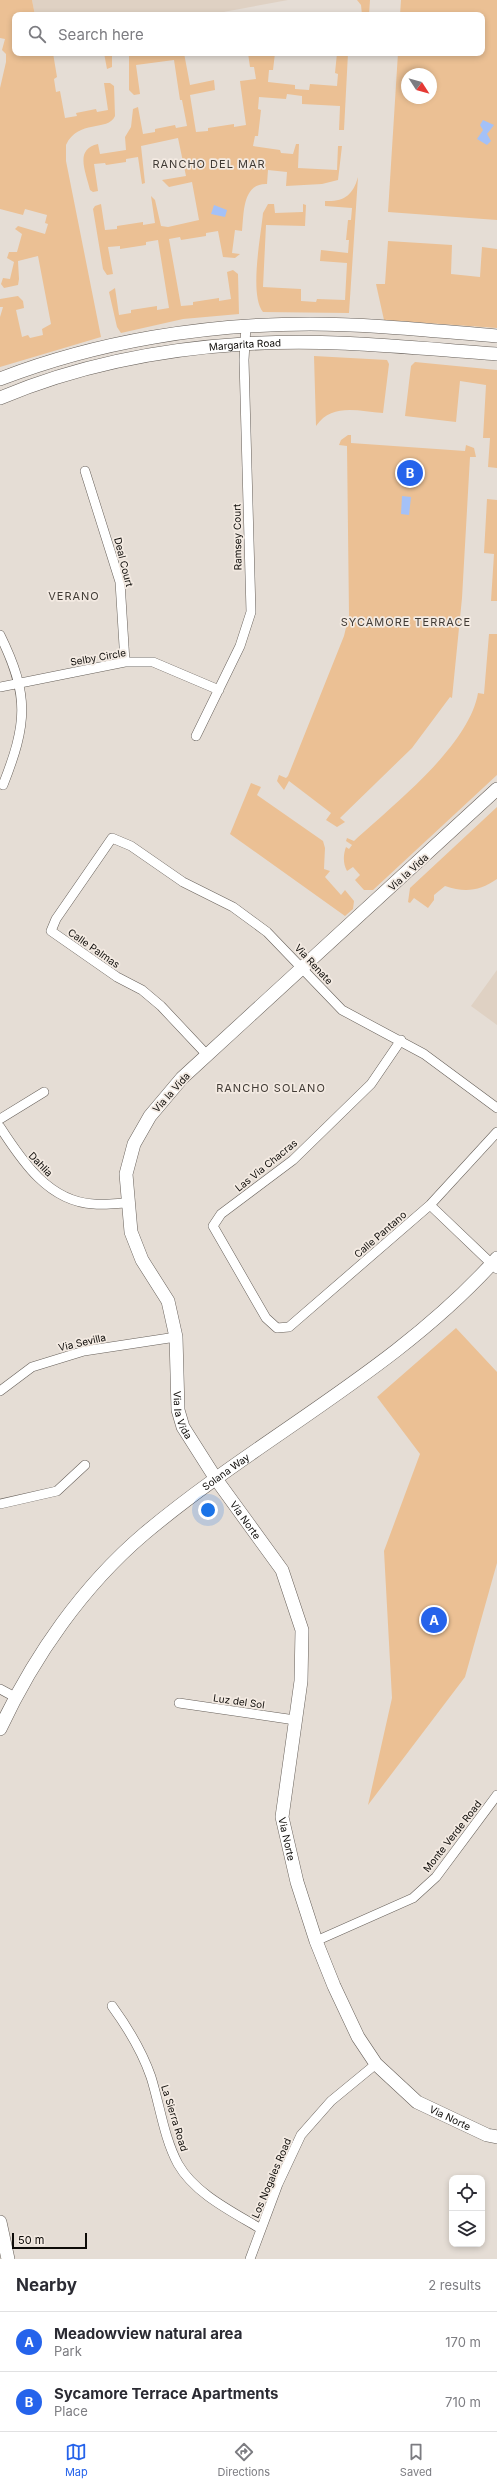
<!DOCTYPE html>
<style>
body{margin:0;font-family:Inter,sans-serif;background:#f2f2f3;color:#2b2b33}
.controls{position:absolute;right:12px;bottom:12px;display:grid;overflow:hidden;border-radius:8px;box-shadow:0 2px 6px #0003}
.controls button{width:36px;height:36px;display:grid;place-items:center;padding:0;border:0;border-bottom:1px solid #e1e1e2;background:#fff;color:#2b2b33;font:20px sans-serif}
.compass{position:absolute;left:401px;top:68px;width:36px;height:36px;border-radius:50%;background:#fff;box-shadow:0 2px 6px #0003;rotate:126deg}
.scale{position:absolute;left:12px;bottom:10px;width:75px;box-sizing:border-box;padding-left:4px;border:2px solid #0d0b08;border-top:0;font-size:11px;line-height:14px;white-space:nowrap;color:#0d0b08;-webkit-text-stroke:3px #f3eae2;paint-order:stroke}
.you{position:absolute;left:208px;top:1510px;width:14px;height:14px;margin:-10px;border:3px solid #fff;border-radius:50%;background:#1a73e8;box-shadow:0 0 0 6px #1a73e833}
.badge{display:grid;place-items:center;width:26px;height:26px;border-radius:50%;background:#2563eb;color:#fff;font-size:13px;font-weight:700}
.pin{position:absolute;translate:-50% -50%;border:2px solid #fff;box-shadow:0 1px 4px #0006}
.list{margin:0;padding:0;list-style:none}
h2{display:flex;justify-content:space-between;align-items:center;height:52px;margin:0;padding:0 16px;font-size:17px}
h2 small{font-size:13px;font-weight:400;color:#7c7c81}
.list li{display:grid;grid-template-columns:26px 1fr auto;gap:12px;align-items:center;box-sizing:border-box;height:60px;padding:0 16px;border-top:1px solid #e1e1e2}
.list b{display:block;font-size:15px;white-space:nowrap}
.list p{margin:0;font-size:13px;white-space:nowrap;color:#7c7c81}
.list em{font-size:13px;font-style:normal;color:#7c7c81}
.icon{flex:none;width:22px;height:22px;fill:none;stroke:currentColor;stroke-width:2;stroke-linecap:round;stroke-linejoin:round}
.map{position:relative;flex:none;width:497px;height:2259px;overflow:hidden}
.search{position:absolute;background:#fff;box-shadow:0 2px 6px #0003;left:12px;right:12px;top:12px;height:44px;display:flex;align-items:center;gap:10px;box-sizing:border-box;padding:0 14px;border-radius:8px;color:#7c7c81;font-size:15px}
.sheet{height:172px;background:#fff}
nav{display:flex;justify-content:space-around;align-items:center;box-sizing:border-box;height:56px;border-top:1px solid #e1e1e2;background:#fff;font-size:11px;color:#7c7c81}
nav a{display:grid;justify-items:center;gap:2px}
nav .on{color:#2563eb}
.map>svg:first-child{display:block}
</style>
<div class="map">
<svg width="497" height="2259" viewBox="0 0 497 2259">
<rect width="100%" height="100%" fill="#e5ddd5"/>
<!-- built -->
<path fill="#dfd1c3" d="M 32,0 L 288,0 L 207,15 L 35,15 Z
M 497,970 L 497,1025 L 471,1006 Z"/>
<!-- green -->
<path fill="#ebc094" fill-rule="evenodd" d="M 0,0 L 32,0 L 35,15 L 15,15 L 15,53 L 53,53 L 57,77 L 54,79 L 56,92 L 60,91 L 65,118 L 77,116 L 76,113 L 96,109 L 97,112 L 108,110 L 104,83 L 110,83 L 114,86 L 115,116 C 108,132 78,119 66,145 L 66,161 L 101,337 L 0,367 L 0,317 L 3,307 L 0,307 L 0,299 L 18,296 L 23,301 L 24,308 L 16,310 L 22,337 L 28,335 L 30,338 L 43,335 L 42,329 L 51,324 L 38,256 L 18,261 L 19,279 L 18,285 L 4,288 L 1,284 L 3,278 L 10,279 L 14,262 L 7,258 L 9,252 L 17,252 L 22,234 L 15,229 L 18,226 L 45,234 L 48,224 L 45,223 L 47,215 L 25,209 L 23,215 L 0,209 L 0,88 L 6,62 L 6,54 L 2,50 L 5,39 L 0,38 Z
M 357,0 L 370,0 L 369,15 L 362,15 L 361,5 Z
M 401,0 L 497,0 L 497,220 L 388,212 L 398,53 L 482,53 L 482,15 L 400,15 ZM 407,74 L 431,74 L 431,98 L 407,98 Z
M 104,53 L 112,53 L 112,67 L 107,69 Z
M 129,53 L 184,53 L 190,85 L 214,80 L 215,90 L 190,95 L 196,132 L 208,131 L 208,128 L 234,124 L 234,127 L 246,125 L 240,81 L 256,79 L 254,67 L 250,67 L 248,53 L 275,53 L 273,70 L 269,70 L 268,82 L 295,85 L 295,89 L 309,90 L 310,84 L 337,86 L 338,74 L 335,73 L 337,53 L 348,53 L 344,130 L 339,130 L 340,106 L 302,104 L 302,96 L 287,94 L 286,99 L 259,97 L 258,109 L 261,110 L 258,136 L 255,136 L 253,146 L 280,150 L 281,153 L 293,154 L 296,144 L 299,144 L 298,168 L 337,170 L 338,146 L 342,146 L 338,180 L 322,184 L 286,186 L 287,172 L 268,170 L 267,184 C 242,183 244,214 242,231 L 235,230 L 232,253 L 240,254 L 235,258 L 223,257 L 218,231 L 206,233 L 206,236 L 181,240 L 180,237 L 169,239 L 181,306 L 193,305 L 193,302 L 219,298 L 219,301 L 231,299 L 227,272 L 233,270 L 238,274 L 239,314 L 183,319 L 121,333 L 117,327 L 109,292 L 115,288 L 119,315 L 131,313 L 131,310 L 157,306 L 157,310 L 169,308 L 158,240 L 146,242 L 146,245 L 120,249 L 120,246 L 108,247 L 113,274 L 107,275 L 103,269 L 93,209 L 95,206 L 101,204 L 105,230 L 117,229 L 117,226 L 143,222 L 143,225 L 155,223 L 151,196 L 155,200 L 161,226 L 168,227 L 199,220 L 192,182 L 169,187 L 162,180 L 186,176 L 178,138 L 141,146 L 145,183 L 142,184 L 138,157 L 126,159 L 126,162 L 106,165 L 105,163 L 94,164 L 98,191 L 93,192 L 90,190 C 86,172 74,149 98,144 L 100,154 L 126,150 L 125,137 L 131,127 L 133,109 L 138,107 L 143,134 L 155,132 L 155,129 L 175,125 L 176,128 L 187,126 L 182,100 L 180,100 L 174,60 L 136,65 L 140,94 L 134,95 L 129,90 Z
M 358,177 L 349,313 L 263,312 C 249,295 261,235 263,213 L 268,204 L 274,204 L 275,213 L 303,212 L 303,204 L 306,205 L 305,226 L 266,225 L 263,287 L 301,289 L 301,301 L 316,302 L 317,299 L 345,300 L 347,263 L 320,261 L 321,250 L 348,253 L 349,240 L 346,240 L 348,220 L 351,220 L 352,208 L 325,206 L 325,201 C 344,202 353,195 358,177 Z
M 388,241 L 452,245 L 451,274 L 480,277 L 482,247 L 497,249 L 497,328 L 384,320 L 376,284 L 385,284 Z
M 314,356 L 387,360 L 389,364 L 383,413 C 357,411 332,403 316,426 Z
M 415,362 L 497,370 L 497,468 L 488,467 L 490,438 L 483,438 L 486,385 L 460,381 L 456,422 L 405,416 L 411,366 Z
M 348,435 L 351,435 L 351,443 L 465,451 L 466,445 L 474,448 L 476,457 L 470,457 L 462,598 L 452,698 L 450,697 L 412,748 L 340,818 L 345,822 L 337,827 L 326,820 L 331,813 L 289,781 L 284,790 L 277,781 L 279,775 L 286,778 L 288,776 L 344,636 L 349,615 L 347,446 L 339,445 L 341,440 Z
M 487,499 L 497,500 L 497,601 L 491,601 L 494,554 L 484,553 Z
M 489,634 L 497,634 L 497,775 L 373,890 L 364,890 L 355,880 L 360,875 L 353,867 L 347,871 C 343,864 343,855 346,847 L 349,849 L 352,845 L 346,841 L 347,838 L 354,841 C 393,805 469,746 478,693 L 484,694 Z
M 251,783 L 261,787 L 257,795 L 323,841 L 325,848 L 324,869 L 330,871 L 325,877 L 341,895 L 345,890 L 354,901 L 353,909 L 345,916 L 230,834 Z
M 497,807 L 497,879 C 480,891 465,893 445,886 L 434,895 L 434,900 L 428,908 L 414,898 L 410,903 L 408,902 L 410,888 Z
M 456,1328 L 497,1372 L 497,1563 L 465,1677 L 368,1805 L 392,1698 L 384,1551 L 420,1454 L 377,1397 Z"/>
<!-- water -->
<path fill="#a4c1f7" d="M 483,120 L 494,125 L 487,134 L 491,141 L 487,145 L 477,139 L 483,130 L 480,125 Z
M 214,205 L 227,210 L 225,217 L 211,214 Z
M 402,496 L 411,497 L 409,515 L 401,514 Z"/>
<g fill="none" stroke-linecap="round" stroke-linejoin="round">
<!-- street casing -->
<g stroke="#67605a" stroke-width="10">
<path id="street" d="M 85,471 L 120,582 L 125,662
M 0,635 C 30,696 27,724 3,785
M 0,687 L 125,662 L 153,662 L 219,690
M 196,736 L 240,646 L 251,612 L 244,360 L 246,326
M 401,1040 L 371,1084 L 293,1160 L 221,1214 L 213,1226 L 266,1318 L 277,1328 L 289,1327 L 430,1205 L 497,1132
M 208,1056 L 161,1006 L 142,990 L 117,977 L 51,931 L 56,919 L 112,838 L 131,846 L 183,882 L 233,907 L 267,932 L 342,1010 L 424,1054 L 497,1108
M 0,1119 L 44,1092
M 0,1127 C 22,1161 49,1202 94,1204 C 105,1205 116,1203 128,1203
M 430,1205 L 497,1269
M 0,1391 L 32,1367 L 84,1351 L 176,1337
M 0,1504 L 57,1491 L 85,1465
M 0,1689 L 15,1697
M 179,1703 L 295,1720
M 316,1941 L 413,1898 L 436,1877 L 497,1795
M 112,2006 C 128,2028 142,2051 151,2077 C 160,2106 164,2138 178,2164 C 195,2194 233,2212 261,2229
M 250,2259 L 278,2184 L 301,2135 L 331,2101 L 376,2064"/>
</g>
<!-- secondary casing -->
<g stroke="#67605a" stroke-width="14">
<g id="secondary">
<path d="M 0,379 C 98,341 206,324 310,324 C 372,324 435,331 497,336"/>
<path id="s1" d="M 0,398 C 76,366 162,349 244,344 C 328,338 413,348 497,354"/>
<path id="s2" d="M 497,789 L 182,1078 L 150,1116 L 134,1144 L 126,1174 L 131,1232 L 142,1260 L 168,1301 L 176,1337 L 178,1410 L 183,1427 L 216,1479 L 282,1570 L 302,1630 L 301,1681 L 282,1817 L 297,1882 L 316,1941 L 334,1986 L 358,2037 L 376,2064 L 417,2102 L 487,2135 L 497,2137"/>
<path id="s3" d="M 0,1729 C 34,1656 83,1586 144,1534 C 258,1438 397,1370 497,1258"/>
<path d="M 0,2222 L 8,2259"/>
</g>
</g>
<!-- street -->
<use href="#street" stroke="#fff" stroke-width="9"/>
<!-- secondary -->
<use href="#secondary" stroke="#fff" stroke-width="13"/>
</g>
<g text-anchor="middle" stroke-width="3.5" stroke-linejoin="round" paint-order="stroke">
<!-- street labels -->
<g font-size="10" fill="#0d0b08" stroke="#f3eae2">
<text dy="4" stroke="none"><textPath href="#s1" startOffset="252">Margarita Road</textPath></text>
<text transform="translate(237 537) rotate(-91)" y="4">Ramsey Court</text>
<text transform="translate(124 562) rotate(76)" y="4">Deal Court</text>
<text transform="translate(98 657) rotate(-10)" y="4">Selby Circle</text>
<text transform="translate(408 872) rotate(-42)" y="4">Via la Vida</text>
<text transform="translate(94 948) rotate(35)" y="4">Calle Palmas</text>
<text transform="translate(314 964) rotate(47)" y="4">Via Renate</text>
<text transform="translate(171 1092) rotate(-48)" y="4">Via la Vida</text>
<text transform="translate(41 1164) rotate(46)" y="4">Dahlia</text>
<text transform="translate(266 1165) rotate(-39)" y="4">Las Via Chacras</text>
<text transform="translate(380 1234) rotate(-41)" y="4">Calle Pantano</text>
<text transform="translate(82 1342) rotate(-13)" y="4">Via Sevilla</text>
<text dy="4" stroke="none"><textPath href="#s2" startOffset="793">Via la Vida</textPath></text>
<text dy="4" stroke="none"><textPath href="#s3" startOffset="347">Solana Way</textPath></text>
<text dy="4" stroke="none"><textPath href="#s2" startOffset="917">Via Norte</textPath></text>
<text transform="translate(239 1701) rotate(8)" y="4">Luz del Sol</text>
<text transform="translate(452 1836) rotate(-52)" y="4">Monte Verde Road</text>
<text dy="4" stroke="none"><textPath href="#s2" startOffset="1253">Via Norte</textPath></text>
<text transform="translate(175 2118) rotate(73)" y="4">La Sierra Road</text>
<text dy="4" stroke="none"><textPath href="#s2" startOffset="1589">Via Norte</textPath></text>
<text transform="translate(271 2178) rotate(-67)" y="4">Los Nogales Road</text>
</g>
<!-- neighbourhood labels -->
<g font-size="11" letter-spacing="1" fill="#413b35" stroke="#f3eae2">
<text x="209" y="168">RANCHO DEL MAR</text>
<text x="74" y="600">VERANO</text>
<text x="406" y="626">SYCAMORE TERRACE</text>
<text x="271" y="1092">RANCHO SOLANO</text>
</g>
</g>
</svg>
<div class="controls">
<button><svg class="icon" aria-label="locate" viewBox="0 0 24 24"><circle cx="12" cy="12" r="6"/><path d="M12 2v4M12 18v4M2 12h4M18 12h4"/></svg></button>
<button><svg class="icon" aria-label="layers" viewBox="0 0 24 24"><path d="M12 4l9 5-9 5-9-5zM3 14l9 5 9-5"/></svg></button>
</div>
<svg class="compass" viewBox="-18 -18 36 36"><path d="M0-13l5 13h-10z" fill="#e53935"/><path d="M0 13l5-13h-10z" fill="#7c7c81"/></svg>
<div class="scale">50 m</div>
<div class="you"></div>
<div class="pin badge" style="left:434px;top:1620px">A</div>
<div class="pin badge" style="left:410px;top:473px">B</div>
<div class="search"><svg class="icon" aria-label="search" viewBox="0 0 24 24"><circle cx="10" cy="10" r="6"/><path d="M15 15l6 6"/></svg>Search here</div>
</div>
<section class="sheet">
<h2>Nearby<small>2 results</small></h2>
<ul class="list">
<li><span class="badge">A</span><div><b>Meadowview natural area</b><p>Park</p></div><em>170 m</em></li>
<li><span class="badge">B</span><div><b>Sycamore Terrace Apartments</b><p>Place</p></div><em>710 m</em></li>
</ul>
</section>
<nav>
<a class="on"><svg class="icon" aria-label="map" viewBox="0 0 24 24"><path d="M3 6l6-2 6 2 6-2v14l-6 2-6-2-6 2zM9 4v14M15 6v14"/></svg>Map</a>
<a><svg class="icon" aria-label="directions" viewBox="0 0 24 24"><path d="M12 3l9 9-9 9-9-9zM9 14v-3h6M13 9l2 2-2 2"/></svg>Directions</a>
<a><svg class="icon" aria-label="saved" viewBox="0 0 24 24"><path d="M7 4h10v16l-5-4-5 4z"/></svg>Saved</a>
</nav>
